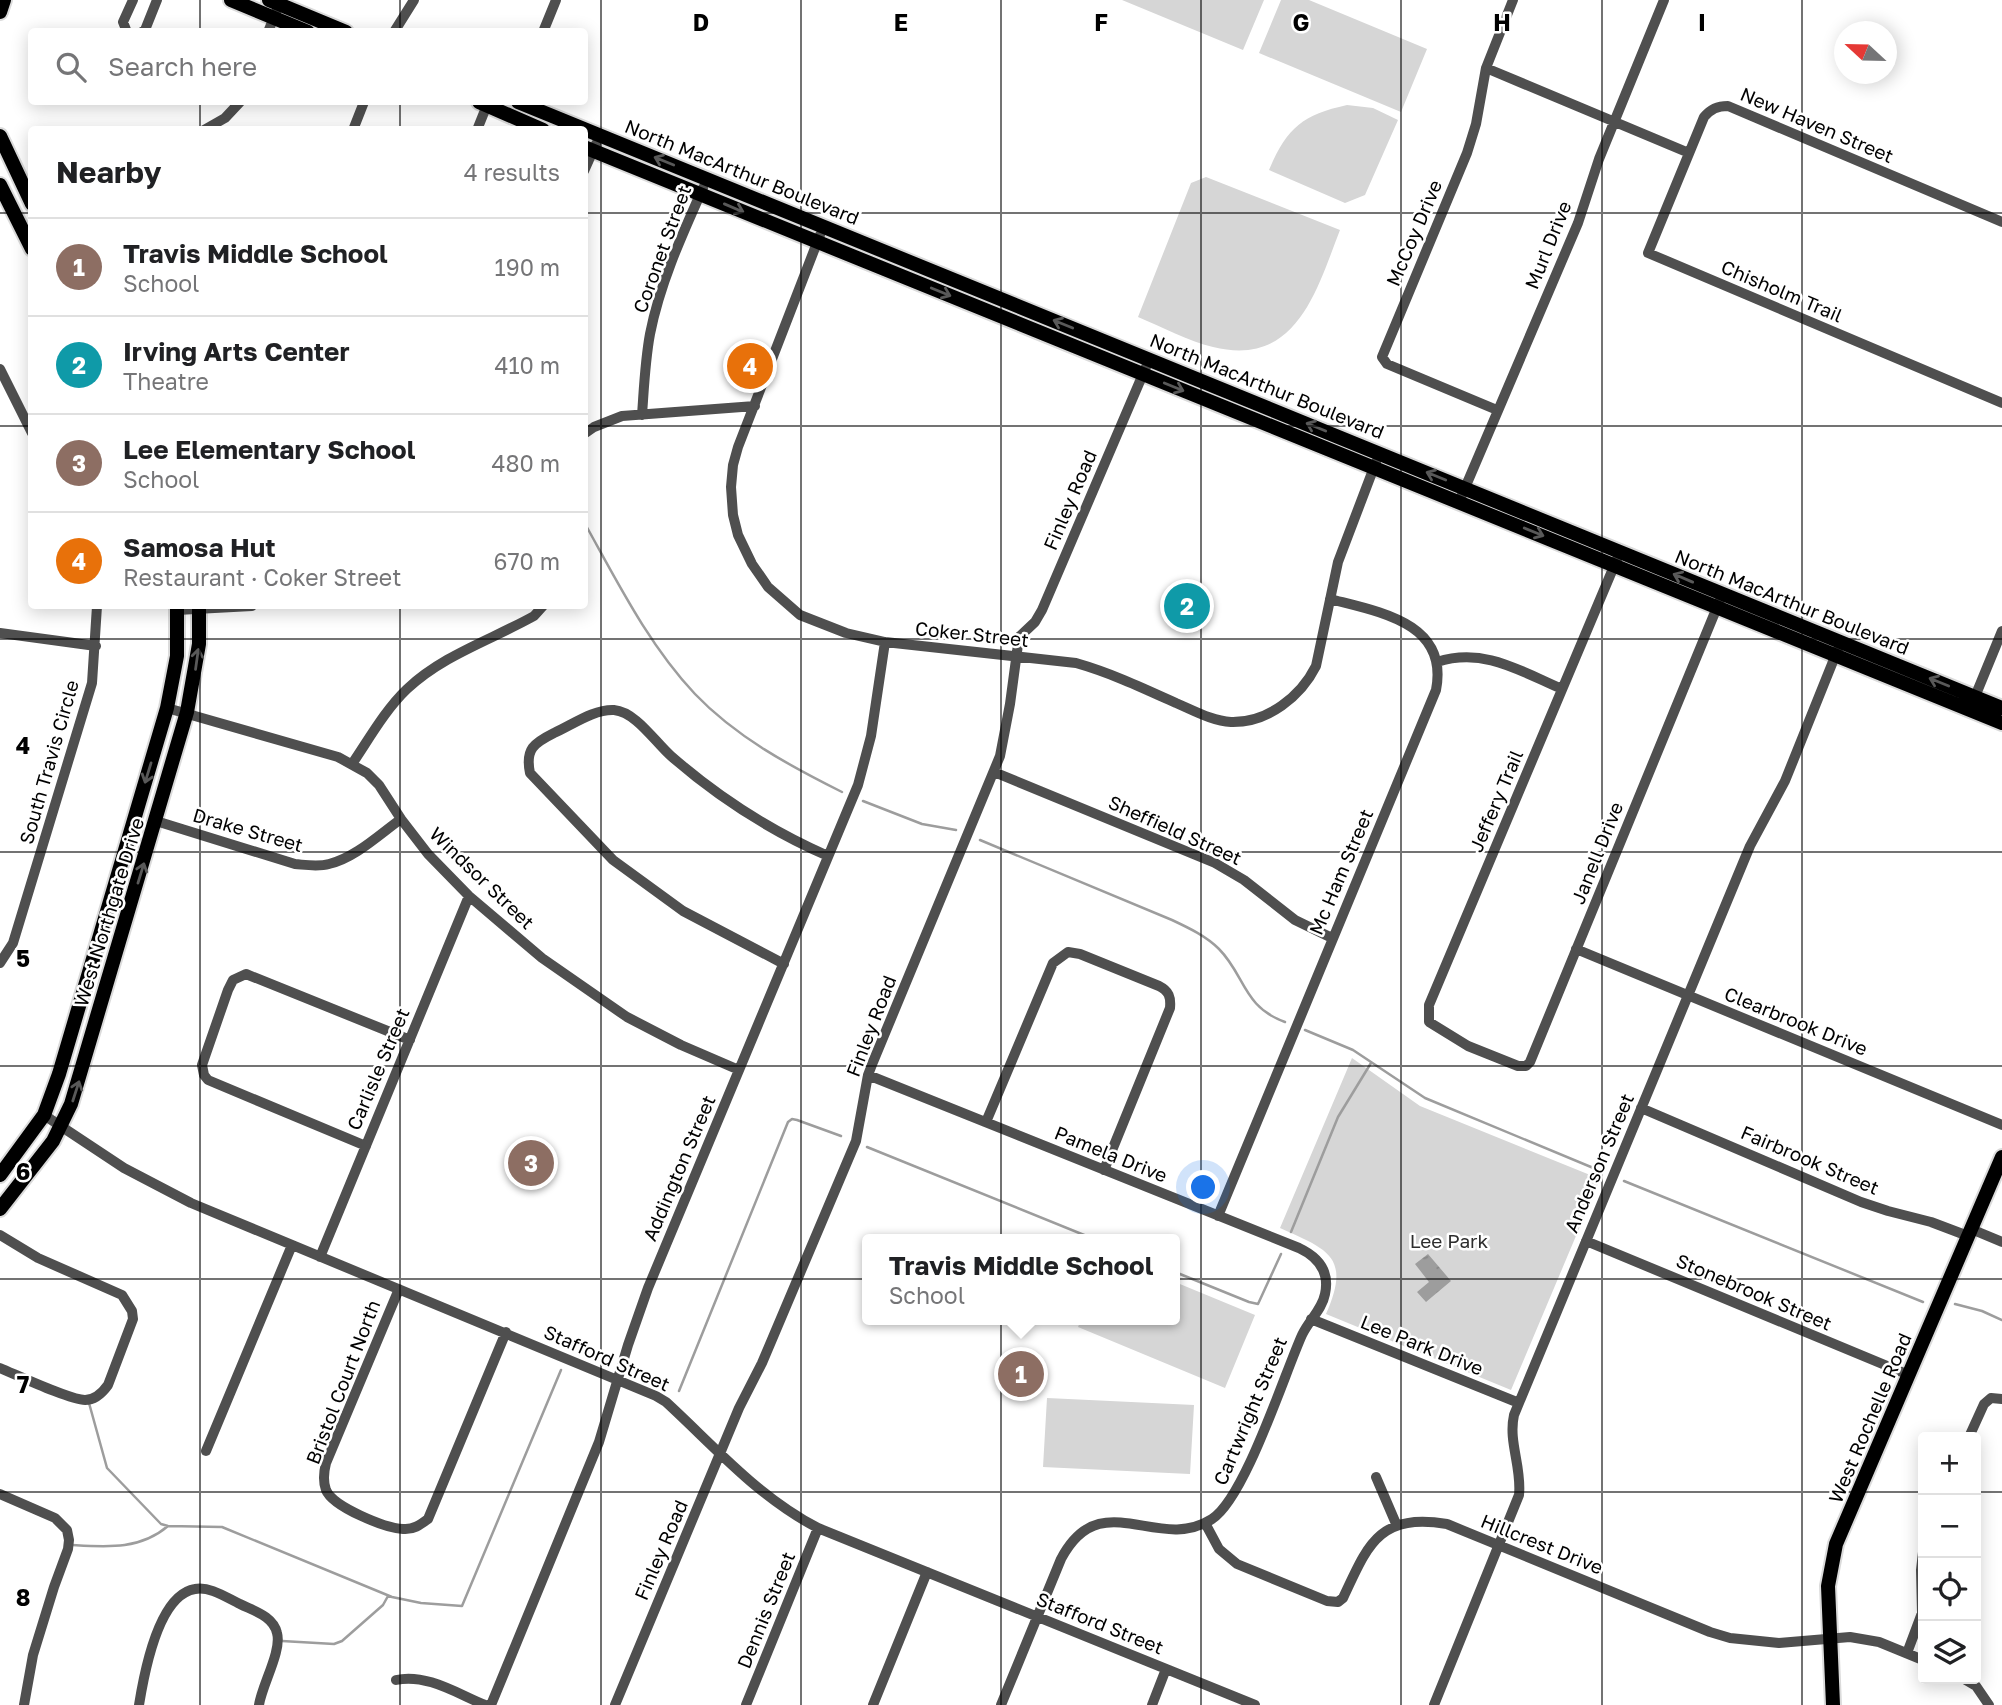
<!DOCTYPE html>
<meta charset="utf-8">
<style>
body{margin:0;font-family:"Golos Text",sans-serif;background:#f6f6f6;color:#202124}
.controls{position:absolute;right:21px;bottom:21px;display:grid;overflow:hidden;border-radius:7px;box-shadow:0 4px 18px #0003}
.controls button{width:63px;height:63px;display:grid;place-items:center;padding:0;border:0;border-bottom:2px solid #e0e0e0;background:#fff;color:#202124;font:35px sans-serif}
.compass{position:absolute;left:1834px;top:21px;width:63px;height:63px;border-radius:50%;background:#fff;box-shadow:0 4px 18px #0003;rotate:292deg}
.you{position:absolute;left:1204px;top:1188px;width:24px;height:24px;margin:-18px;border:5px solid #fff;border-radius:50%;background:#1a73e8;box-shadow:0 0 0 10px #1a73e833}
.badge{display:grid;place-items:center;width:46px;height:46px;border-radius:50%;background:#1a73e8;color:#fff;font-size:23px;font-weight:700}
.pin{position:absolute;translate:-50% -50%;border:4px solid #fff;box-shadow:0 2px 7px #0006}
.popup{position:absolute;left:862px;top:1234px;width:318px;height:91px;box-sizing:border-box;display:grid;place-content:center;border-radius:7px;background:#fff;filter:drop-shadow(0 2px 5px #0005);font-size:23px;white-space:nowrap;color:#757577}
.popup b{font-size:26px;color:#202124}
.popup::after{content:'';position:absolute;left:50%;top:100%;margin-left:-14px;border:14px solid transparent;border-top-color:#fff}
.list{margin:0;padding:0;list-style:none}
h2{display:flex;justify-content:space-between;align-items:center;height:91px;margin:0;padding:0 28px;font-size:30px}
h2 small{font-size:23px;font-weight:400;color:#757577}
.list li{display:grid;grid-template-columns:46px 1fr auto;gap:21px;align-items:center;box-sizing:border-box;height:98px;padding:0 28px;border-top:2px solid #e0e0e0}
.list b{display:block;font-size:26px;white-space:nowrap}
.list p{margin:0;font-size:23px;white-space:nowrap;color:#757577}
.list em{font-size:23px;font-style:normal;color:#757577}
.icon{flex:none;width:38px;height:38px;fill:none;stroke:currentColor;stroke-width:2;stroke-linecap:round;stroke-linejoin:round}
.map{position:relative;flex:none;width:2002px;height:1705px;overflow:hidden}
.search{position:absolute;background:#fff;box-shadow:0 4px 18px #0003;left:28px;top:28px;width:560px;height:77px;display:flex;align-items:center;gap:18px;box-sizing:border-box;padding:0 24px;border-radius:7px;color:#757577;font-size:26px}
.panel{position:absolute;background:#fff;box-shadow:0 4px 18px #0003;left:28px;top:126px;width:560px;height:483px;border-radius:7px}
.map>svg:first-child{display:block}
</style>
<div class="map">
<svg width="2002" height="1705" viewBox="0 0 2002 1705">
<defs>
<pattern id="water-ripples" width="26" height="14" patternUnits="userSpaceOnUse" patternTransform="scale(1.75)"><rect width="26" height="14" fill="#9d9d9d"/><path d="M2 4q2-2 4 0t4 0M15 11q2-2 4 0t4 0" fill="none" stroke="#858585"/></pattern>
</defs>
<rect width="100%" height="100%" fill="#fff"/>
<!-- park -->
<path fill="#d6d6d6" d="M 1122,0 L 1264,0 L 1243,50 Z
M 1281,0 L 1309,0 L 1427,49 L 1401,112 L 1259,53 Z
M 1347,105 L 1373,108 L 1398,120 L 1365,195 L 1345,203 L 1269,170 C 1287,128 1302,115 1347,105 Z
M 1206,177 L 1340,230 C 1317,289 1297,368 1213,347 C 1188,341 1162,327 1138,317 L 1191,183 Z
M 1352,1058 L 1420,1106 L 1600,1179 L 1511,1390 L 1326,1314 C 1351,1257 1329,1250 1280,1228 Z
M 1175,1282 L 1255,1315 L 1225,1388 L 1078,1327 L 1081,1320 L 1175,1320 Z
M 1047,1398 L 1194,1405 L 1190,1474 L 1043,1467 Z"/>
<!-- water -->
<path fill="url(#water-ripples)" d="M 1428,1254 L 1451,1281 L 1426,1302 L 1417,1292 L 1429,1282 L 1415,1264 Z"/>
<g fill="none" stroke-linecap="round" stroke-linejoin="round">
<!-- stream -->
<path stroke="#9d9d9d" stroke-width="2.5" d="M 584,522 C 617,581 648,644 695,694 C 736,737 790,766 842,792
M 863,801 L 922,824 L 956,830
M 980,840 L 1172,920 C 1189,928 1206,936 1219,949 C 1245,975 1243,1007 1285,1022
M 1305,1030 L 1353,1050 L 1425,1098 L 1603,1172
M 867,1147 L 1094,1239
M 1624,1181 L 1923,1302
M 1291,1232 L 1338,1117 L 1371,1063
M 1175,1272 L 1249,1302 L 1258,1304 L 1281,1254
M 1955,1304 L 1982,1311 L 2002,1320
M 679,1391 L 788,1122 L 792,1119 L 797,1120 L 841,1136
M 89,1403 L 107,1468 L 161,1524 L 168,1526 L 222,1527 L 392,1597 L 421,1603 L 462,1606 L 561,1370
M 72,1545 C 107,1547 140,1550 168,1526
M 282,1641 L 334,1644 L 342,1641 L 383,1605 L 388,1596"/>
<!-- major casing -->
<g stroke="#dbdbdb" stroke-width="18">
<path id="major" d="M 231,0 L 308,32
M 269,0 L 346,32
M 0,12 L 4,0
M 479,102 L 543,130
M 518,102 L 2002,708
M 0,136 L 32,204
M 584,147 L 2002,723
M 0,185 L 32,249
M 0,1175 L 44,1115 L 59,1074 L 167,708 L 177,656 L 177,606
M 0,1209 L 53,1141 L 71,1104 L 187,712 L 199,644 L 199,606
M 1833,1705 L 1828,1586 L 1836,1544 L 2002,1157"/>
</g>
<!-- minor -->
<path stroke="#4f4f4f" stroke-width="10" d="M 127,32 L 123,22 L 133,0
M 142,32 L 145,30 L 157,0
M 268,32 L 276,12
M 394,32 L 414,0
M 543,32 L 556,0
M 1486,68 L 1689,153
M 204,130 L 225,118 L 240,102
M 353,130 L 364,102
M 477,130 L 487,105
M 584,171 L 596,144
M 2002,222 L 1728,106 C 1717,106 1711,109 1704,117 L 1648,253 L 2002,403
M 820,235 L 738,447 L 733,465 L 731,487 L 733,515 L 738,535 L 752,564 L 768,587 L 800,615 L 846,633 L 885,642 L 1076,663 C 1111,673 1143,688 1176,703 C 1193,710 1212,721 1231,722 C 1268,723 1301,696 1316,666 L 1338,562 L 1376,462
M 0,369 L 32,433
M 1497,410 L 1387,364 L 1382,357 L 1467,153 L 1476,124 L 1486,68 L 1513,0
M 642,415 C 644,388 645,361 650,334 C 660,283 682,235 703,188
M 584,434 L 594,427 L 622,416 L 755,406
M 1459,502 L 1578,223 L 1599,159 L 1664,0
M 1620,552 L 1429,1005 L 1429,1022 L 1468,1046 L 1518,1066 L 1526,1066 L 1530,1062 L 1720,600
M 177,610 L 252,606
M 0,633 L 96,646
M 1437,662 C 1484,647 1520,671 1562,689
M 1972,704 L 2002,631
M 167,708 L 338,757 L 367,773 L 379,785 L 401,819 L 428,854 L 469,896 L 542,958 L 627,1017 L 681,1045 L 739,1070
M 352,764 C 369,739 385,710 407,689 C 443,655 491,640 534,616 L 543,606
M 994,772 L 1215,863 L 1244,880 L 1295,920 L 1332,938
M 156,821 L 295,864 C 307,865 318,867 329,864 C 355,858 380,834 401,819
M 1576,949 L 2002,1125
M 0,963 L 13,943 L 92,683 L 97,606
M 784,964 L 683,911 L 613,860 L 530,773 C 525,749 534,743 554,733 C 572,725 594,709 614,710 C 636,712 655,742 671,756 C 718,797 771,831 828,856
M 868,1075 L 1299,1248 C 1318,1257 1330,1271 1325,1294 C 1322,1310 1309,1320 1302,1335 C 1284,1375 1245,1498 1212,1519 C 1157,1554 1101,1483 1061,1559 L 1001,1705
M 1641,1108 L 1861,1202 L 1888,1211 L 1931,1222 L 1968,1236
M 44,1115 L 124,1168 L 191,1203 L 656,1396 L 666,1402 C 715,1447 758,1497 818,1528 L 1255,1705
M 986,1122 L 1053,963 L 1068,952 L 1080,954 L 1159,986 C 1169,991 1171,997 1170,1008 L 1104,1170
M 366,1146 L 208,1080 L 204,1075 L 202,1065 L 228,990 L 233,980 L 246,974 L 410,1040
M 1218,1216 L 1436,690 C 1449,623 1380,612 1330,599
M 1971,1229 L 2002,1242
M 0,1235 L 38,1258 L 122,1295 L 132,1311 L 133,1319 L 108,1385 C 103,1392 95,1400 85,1400 C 70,1400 17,1375 0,1368
M 1586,1241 L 1909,1375
M 320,1257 L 469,896
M 399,1289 L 326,1463 C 324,1471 323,1482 326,1490 C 333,1507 385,1528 403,1529 C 413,1530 420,1525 428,1519 L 506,1332
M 1311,1319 L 1519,1403
M 1969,1437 L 1984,1404 L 1991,1398 L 2002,1399
M 206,1451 L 292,1245
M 1376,1477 L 1397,1526
M 0,1494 L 55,1518 L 67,1530 L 69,1540 L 68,1549 L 54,1587 L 33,1655 L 24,1705
M 1205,1523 L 1219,1549 L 1237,1564 L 1327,1601 L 1338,1602 L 1343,1598 C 1368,1545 1378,1513 1447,1524 L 1710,1632 L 1730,1638 L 1779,1643 L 1850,1637 L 1879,1642 L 1923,1660
M 1907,1653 L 1922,1613 L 1921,1570 L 1923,1552
M 1964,1679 L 1976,1686 L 1989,1705
M 396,1680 C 426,1673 458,1694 485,1705
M 139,1705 C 144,1674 158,1595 195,1589 C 210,1586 227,1598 240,1604 C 254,1611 273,1616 277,1633 C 282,1651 262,1685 259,1705
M 491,1705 L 599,1442 L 628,1345 L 648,1288 L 858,785 L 871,736 L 885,642
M 615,1705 L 739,1408 L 762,1363 L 856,1141 L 868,1075 L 873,1062 L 1000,756 L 1010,704 L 1019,637 L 1035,622 L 1042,610 L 1146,367
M 746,1705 L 818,1528
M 873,1705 L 927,1572
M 1152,1705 L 1166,1669
M 1434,1705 L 1519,1495 C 1522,1467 1508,1442 1514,1415 L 1750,846 L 1785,781 L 1838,649"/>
<!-- major -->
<use href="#major" stroke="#000" stroke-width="14"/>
</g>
<!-- one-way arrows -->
<defs><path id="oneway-shaft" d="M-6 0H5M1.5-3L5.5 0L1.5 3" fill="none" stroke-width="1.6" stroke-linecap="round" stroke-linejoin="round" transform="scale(1.75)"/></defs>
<g stroke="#595959">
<use href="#oneway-shaft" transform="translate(664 161) rotate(-158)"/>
<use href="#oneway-shaft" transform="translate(734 208) rotate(23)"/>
<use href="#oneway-shaft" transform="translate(941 292) rotate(22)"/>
<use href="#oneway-shaft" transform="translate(1063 324) rotate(-158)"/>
<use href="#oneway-shaft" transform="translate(1174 387) rotate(22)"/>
<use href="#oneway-shaft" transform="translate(1316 427) rotate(-158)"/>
<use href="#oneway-shaft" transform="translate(1436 476) rotate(-158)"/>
<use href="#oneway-shaft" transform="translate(1534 532) rotate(22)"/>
<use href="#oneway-shaft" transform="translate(1683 578) rotate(-157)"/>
<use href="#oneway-shaft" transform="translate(197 659) rotate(-82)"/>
<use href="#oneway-shaft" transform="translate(1939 682) rotate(-158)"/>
<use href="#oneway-shaft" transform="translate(148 773) rotate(107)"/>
<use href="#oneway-shaft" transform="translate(141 873) rotate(-73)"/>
<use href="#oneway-shaft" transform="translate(76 1091) rotate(-72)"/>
</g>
<!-- grid -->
<path fill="none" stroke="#000" stroke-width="2" stroke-opacity="0.55" d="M 200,0 L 200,32M 400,0 L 400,32M 601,0 L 601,1705M 801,0 L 801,1705M 1001,0 L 1001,1705M 1201,0 L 1201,1705M 1401,0 L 1401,1705M 1602,0 L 1602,1705M 1802,0 L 1802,1705M 200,102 L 200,130M 400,102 L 400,130M 0,213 L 32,213M 584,213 L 2002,213M 0,426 L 32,426M 584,426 L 2002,426M 200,606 L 200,1705M 400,606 L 400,1705M 0,639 L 2002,639M 0,852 L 2002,852M 0,1066 L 2002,1066M 0,1279 L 2002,1279M 0,1492 L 1923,1492M 1976,1492 L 2002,1492"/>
<g text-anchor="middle" stroke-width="5" stroke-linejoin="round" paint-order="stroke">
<!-- street labels -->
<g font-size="19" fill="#000" stroke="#fff">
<text transform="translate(1817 125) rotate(23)" y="7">New Haven Street</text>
<text transform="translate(742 172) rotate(22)" y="7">North MacArthur Boulevard</text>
<text transform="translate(1414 233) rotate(-67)" y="7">McCoy Drive</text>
<text transform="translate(1548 245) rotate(-68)" y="7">Murl Drive</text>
<text transform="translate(662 249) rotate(-70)" y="7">Coronet Street</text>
<text transform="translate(1782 291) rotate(23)" y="7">Chisholm Trail</text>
<text transform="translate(1267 386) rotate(22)" y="7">North MacArthur Boulevard</text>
<text transform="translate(1070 500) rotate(-67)" y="7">Finley Road</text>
<text transform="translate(1792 602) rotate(22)" y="7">North MacArthur Boulevard</text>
<text transform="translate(972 634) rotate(6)" y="7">Coker Street</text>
<text transform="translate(49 762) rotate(-74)" y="7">South Travis Circle</text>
<text transform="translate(1496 801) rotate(-67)" y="7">Jeffery Trail</text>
<text transform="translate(248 830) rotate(16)" y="7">Drake Street</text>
<text transform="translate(1175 830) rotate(24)" y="7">Sheffield Street</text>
<text transform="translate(1597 853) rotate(-68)" y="7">Janell Drive</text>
<text transform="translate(1341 872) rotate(-67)" y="7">Mc Ham Street</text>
<text transform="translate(482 878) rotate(44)" y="7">Windsor Street</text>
<text transform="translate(109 912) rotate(-73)" y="7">West Northgate Drive</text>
<text transform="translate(1796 1021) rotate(22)" y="7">Clearbrook Drive</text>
<text transform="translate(871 1026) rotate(-69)" y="7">Finley Road</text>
<text transform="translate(378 1069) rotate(-67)" y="7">Carlisle Street</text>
<text transform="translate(1111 1154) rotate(22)" y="7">Pamela Drive</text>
<text transform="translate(1810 1160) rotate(23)" y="7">Fairbrook Street</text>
<text transform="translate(1599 1163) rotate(-67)" y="7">Anderson Street</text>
<text transform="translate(679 1168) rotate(-67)" y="7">Addington Street</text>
<text transform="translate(1754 1292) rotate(23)" y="7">Stonebrook Street</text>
<text transform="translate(1422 1345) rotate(22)" y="7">Lee Park Drive</text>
<text transform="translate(607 1358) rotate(24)" y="7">Stafford Street</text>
<text transform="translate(343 1382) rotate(-69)" y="7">Bristol Court North</text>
<text transform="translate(1250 1411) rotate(-67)" y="7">Cartwright Street</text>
<text transform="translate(1870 1418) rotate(-67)" y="7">West Rochelle Road</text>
<text transform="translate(1542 1544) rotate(22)" y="7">Hillcrest Drive</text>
<text transform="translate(661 1550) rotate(-67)" y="7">Finley Road</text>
<text transform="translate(766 1610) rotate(-68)" y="7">Dennis Street</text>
<text transform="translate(1100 1623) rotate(22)" y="7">Stafford Street</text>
</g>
<!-- park labels -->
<g font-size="19" fill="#2d2d2d" stroke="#fff">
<text x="1449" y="1248">Lee Park</text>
</g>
</g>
<g font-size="23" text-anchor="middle" font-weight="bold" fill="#000" stroke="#fff" stroke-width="5" stroke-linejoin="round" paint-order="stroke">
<text x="701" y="31">D</text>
<text x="901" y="31">E</text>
<text x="1101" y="31">F</text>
<text x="1301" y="31">G</text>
<text x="1502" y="31">H</text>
<text x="1702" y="31">I</text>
<text x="23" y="754">4</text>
<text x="23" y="967">5</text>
<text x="23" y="1180">6</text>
<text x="23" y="1393">7</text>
<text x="23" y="1606">8</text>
</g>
</svg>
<div class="controls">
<button>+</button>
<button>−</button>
<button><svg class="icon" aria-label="locate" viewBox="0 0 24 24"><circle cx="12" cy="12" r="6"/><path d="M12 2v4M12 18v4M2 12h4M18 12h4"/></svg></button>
<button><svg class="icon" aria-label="layers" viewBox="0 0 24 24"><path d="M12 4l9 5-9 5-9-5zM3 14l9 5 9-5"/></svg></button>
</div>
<svg class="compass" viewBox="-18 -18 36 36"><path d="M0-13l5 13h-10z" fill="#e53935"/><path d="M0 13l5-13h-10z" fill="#757577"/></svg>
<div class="you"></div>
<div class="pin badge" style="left:1021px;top:1374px;background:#8d6e63">1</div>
<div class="popup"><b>Travis Middle School</b>School</div>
<div class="pin badge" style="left:1187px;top:606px;background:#0f9aa8">2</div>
<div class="pin badge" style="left:531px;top:1163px;background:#8d6e63">3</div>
<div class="pin badge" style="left:750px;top:366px;background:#e8710a">4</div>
<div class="search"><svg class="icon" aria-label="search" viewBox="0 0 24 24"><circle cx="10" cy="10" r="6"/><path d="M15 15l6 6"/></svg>Search here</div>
<section class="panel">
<h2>Nearby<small>4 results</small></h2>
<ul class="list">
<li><span class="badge" style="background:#8d6e63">1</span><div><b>Travis Middle School</b><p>School</p></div><em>190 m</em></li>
<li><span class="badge" style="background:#0f9aa8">2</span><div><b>Irving Arts Center</b><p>Theatre</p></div><em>410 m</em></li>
<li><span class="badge" style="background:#8d6e63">3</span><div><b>Lee Elementary School</b><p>School</p></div><em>480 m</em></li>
<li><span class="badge" style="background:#e8710a">4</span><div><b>Samosa Hut</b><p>Restaurant · Coker Street</p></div><em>670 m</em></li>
</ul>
</section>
</div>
